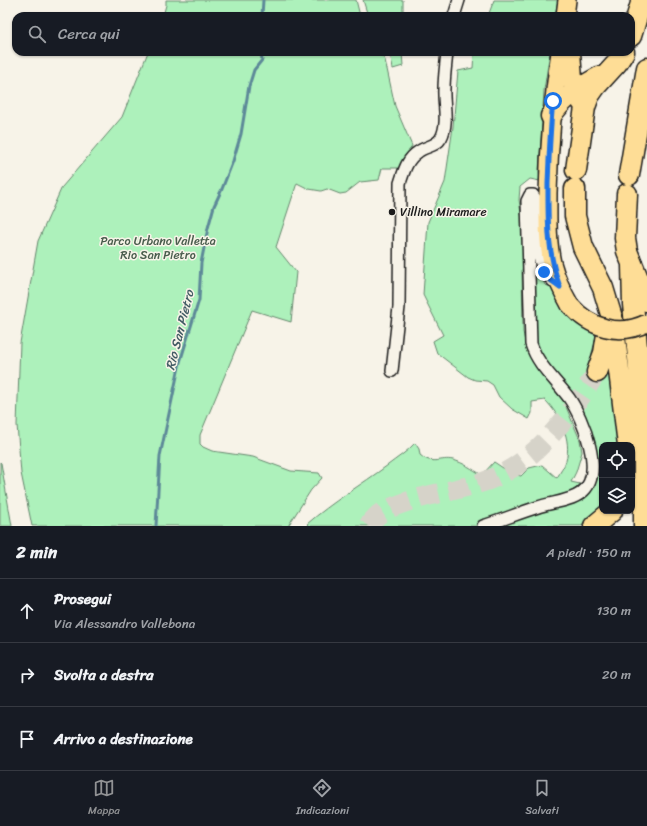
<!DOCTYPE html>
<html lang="it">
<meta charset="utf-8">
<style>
body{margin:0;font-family:Sriracha,sans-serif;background:#242831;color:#f1f3f6}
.controls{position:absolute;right:12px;bottom:12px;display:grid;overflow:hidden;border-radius:8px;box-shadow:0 1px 3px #0004}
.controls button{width:36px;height:36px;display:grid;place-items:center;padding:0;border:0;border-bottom:1px solid #363941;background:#171b24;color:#f1f3f6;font:20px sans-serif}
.stop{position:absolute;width:12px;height:12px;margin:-9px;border:3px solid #1a73e8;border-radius:50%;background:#fff}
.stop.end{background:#1a73e8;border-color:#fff;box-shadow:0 1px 4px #0008}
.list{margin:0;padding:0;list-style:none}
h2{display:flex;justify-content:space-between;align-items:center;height:52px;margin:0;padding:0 16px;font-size:17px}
h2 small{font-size:13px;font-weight:400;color:#9ea1a6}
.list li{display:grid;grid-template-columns:26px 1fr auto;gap:12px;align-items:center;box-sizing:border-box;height:64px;padding:0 16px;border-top:1px solid #363941}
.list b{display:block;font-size:15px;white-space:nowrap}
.list p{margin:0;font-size:13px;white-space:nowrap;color:#9ea1a6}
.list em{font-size:13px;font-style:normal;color:#9ea1a6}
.icon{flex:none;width:22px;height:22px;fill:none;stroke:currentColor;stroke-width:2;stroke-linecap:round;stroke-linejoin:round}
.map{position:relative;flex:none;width:647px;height:526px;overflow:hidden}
.search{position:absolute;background:#171b24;box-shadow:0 1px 3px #0004;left:12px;right:12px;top:12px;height:44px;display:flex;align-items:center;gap:10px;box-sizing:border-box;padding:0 14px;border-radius:12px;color:#9ea1a6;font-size:15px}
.sheet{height:244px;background:#171b24}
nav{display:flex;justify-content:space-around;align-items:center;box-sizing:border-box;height:56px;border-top:1px solid #363941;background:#171b24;font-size:11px;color:#9ea1a6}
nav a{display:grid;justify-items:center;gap:2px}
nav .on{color:#919294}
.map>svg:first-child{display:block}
</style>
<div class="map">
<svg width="647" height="526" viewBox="0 0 647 526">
<rect width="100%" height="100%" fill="#f7f3e8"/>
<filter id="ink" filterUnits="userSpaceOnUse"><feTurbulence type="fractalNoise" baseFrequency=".025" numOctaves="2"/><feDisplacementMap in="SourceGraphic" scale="8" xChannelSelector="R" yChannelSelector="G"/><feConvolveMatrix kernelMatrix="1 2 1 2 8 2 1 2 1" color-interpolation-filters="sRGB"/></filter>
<g filter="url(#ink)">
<!-- green -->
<path fill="#adf1bb" stroke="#64866c" d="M 166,0 L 356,0 L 360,16 L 163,16 L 166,5 Z
M 363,0 L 403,0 L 403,16 L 368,16 Z
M 494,0 L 558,0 L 555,16 L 488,16 Z
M 148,52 L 378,52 L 385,60 L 395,106 L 412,146 L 402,168 L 382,168 L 379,180 L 360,182 L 346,193 L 340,194 L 327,189 L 321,191 L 309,189 L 297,183 L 276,247 L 296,272 L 291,322 L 252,310 L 200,435 L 200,444 L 203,447 L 212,451 L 253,457 L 291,471 L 319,473 L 322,478 L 311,490 L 288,526 L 32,526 L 21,473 L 17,425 L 20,343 L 38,241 L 62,187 L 122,117 Z
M 387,52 L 402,52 L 403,66 L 393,69 L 391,58 Z
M 474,52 L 550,52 L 544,90 L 539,171 L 540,181 L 530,179 L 520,187 L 519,200 L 523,227 L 527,240 L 522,271 L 523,332 L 526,347 L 532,361 L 564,402 L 580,440 L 582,452 L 576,472 L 571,482 L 580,484 L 575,489 L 561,497 L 543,509 L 573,504 L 584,499 L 591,492 L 594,484 L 595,473 L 594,452 L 538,351 C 532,323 534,294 536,266 L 545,285 L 553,287 L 599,333 C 592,350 590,354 592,373 L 610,366 L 618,445 L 602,445 L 602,511 L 587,524 L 581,526 L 309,526 L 307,524 C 332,502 361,485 388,465 C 397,458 407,452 415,443 L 419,449 L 420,455 C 433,466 441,457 453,460 C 464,463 472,469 482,475 L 494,462 L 512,474 L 521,476 L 529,468 L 542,465 L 557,478 C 560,472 564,467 566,461 C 572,439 560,415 545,400 L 532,402 L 532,413 L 529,419 L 512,409 L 499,397 L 493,385 L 487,381 L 475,380 L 468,377 L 442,357 L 437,353 L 433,341 L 443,335 L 423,295 L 428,222 L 445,182 L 453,127 L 458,71 L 473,68 Z
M 0,462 L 1,463 L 12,526 L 0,526 Z"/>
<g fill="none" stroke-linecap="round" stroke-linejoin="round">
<!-- stream -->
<path stroke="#5d8998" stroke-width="3" d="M 262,16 L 263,0
M 156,526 L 160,456 L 180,362 L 199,300 L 201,263 L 208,228 L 214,206 L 222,189 L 233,161 L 241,134 L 249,86 L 254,70 L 262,60 L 261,52"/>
<!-- highway-tunnel -->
<path stroke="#d6d3c9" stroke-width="20" stroke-dasharray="20 10" stroke-linecap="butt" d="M 368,526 C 371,522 375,518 378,515 C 387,508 399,505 409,501 C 432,494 457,490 480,483 C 534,466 568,418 597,372"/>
<!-- street casing -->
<g stroke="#1c1c1c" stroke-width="14">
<path id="street" d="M 454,16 L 459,0
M 392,371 L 399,307 L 400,183 C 404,171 407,159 418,152 C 425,146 436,147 441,138 C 449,123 443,104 444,89 C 444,77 446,64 447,52
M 483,526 C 502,520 519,513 538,507 C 550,503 571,501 581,493 C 606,475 583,418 569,398 C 555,379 538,366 531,344 L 527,201 L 530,195 L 533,195 L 537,201 C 538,230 530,266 558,285"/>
</g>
<!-- primary casing -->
<g stroke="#1c1c1c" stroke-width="20">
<path id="primary" d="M 565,16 L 567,0
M 560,52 C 553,99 549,145 548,193 C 548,216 547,240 552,263 C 556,278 562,291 570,305"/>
</g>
<!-- highway casing -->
<g stroke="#1c1c1c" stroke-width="23">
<path id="highway" d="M 631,36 L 642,0
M 570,52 L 572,80 L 582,102
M 551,116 C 563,97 581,87 599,77
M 576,170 L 585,107 L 589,96 L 596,86 L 617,63 L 624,52
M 629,175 L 647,68
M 575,189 L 575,216 L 583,247 L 603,288 L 613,321 L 628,445
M 627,194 L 625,238 L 627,251 L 647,301
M 632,265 L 633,304 L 639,368 L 644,441 L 644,526
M 597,372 L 604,353 L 608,328
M 594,526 L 612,511"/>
</g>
<!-- street -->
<use href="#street" stroke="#f7f3e8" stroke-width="11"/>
<!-- primary -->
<use href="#primary" stroke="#fedd96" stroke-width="17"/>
<!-- highway -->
<use href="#highway" stroke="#fedd96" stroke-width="20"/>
<!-- primary-bridge casing -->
<g stroke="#1c1c1c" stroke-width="20" stroke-linecap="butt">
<path id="primary-bridge" d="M 570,305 C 590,328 619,337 647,323"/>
</g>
<!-- primary-bridge -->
<use href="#primary-bridge" stroke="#fedd96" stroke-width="17"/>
</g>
</g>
<g fill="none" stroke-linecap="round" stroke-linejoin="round" filter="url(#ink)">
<!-- route -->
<path stroke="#1a73e8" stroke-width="5" d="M 544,272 L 549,279 L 560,287 C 547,251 548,222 548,184 C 549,157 550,129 553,101"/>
</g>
<!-- markers -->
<circle fill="#1c1c1c" stroke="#f7f3e8" stroke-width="1.5" cx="392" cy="212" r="4"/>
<g text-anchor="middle" stroke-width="3" stroke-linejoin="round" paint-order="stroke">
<!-- poi labels -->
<g font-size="12" fill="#1c1c1c" stroke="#f7f3e8" text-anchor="start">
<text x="400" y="216">Villino Miramare</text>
</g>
<!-- park labels -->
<g font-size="12" fill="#485c4c" stroke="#f7f3e8">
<text x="158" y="245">Parco Urbano Valletta<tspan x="158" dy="14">Rio San Pietro</tspan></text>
</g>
<!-- water labels -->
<g font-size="13" font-style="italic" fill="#425b64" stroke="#f7f3e8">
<text transform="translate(179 330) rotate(-76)" y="5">Rio San Pietro</text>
</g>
</g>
</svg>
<div class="controls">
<button><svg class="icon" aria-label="locate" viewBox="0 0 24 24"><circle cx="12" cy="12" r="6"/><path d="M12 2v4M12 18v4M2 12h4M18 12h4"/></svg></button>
<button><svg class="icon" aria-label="layers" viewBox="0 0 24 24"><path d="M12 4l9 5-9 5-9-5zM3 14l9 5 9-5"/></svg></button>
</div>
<div class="stop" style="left:553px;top:101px"></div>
<div class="stop end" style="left:544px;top:272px"></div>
<div class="search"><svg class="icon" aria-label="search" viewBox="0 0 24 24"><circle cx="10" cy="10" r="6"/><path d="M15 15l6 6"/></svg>Cerca qui</div>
</div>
<section class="sheet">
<h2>2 min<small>A piedi · 150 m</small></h2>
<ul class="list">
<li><svg class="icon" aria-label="ahead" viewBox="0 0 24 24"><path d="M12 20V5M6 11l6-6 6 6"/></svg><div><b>Prosegui</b><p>Via Alessandro Vallebona</p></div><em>130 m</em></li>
<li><svg class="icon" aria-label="right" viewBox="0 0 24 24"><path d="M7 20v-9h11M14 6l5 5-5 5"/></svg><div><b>Svolta a destra</b></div><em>20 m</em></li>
<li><svg class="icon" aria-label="arrive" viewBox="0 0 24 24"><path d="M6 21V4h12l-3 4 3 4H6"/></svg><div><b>Arrivo a destinazione</b></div></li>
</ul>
</section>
<nav>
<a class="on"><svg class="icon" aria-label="map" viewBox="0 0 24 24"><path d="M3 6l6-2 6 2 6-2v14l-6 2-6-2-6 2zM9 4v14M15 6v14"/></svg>Mappa</a>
<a><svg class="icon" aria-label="directions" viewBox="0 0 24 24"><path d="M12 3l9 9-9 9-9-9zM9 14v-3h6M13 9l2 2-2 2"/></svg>Indicazioni</a>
<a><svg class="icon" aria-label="saved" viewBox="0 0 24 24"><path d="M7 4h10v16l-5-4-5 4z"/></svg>Salvati</a>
</nav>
